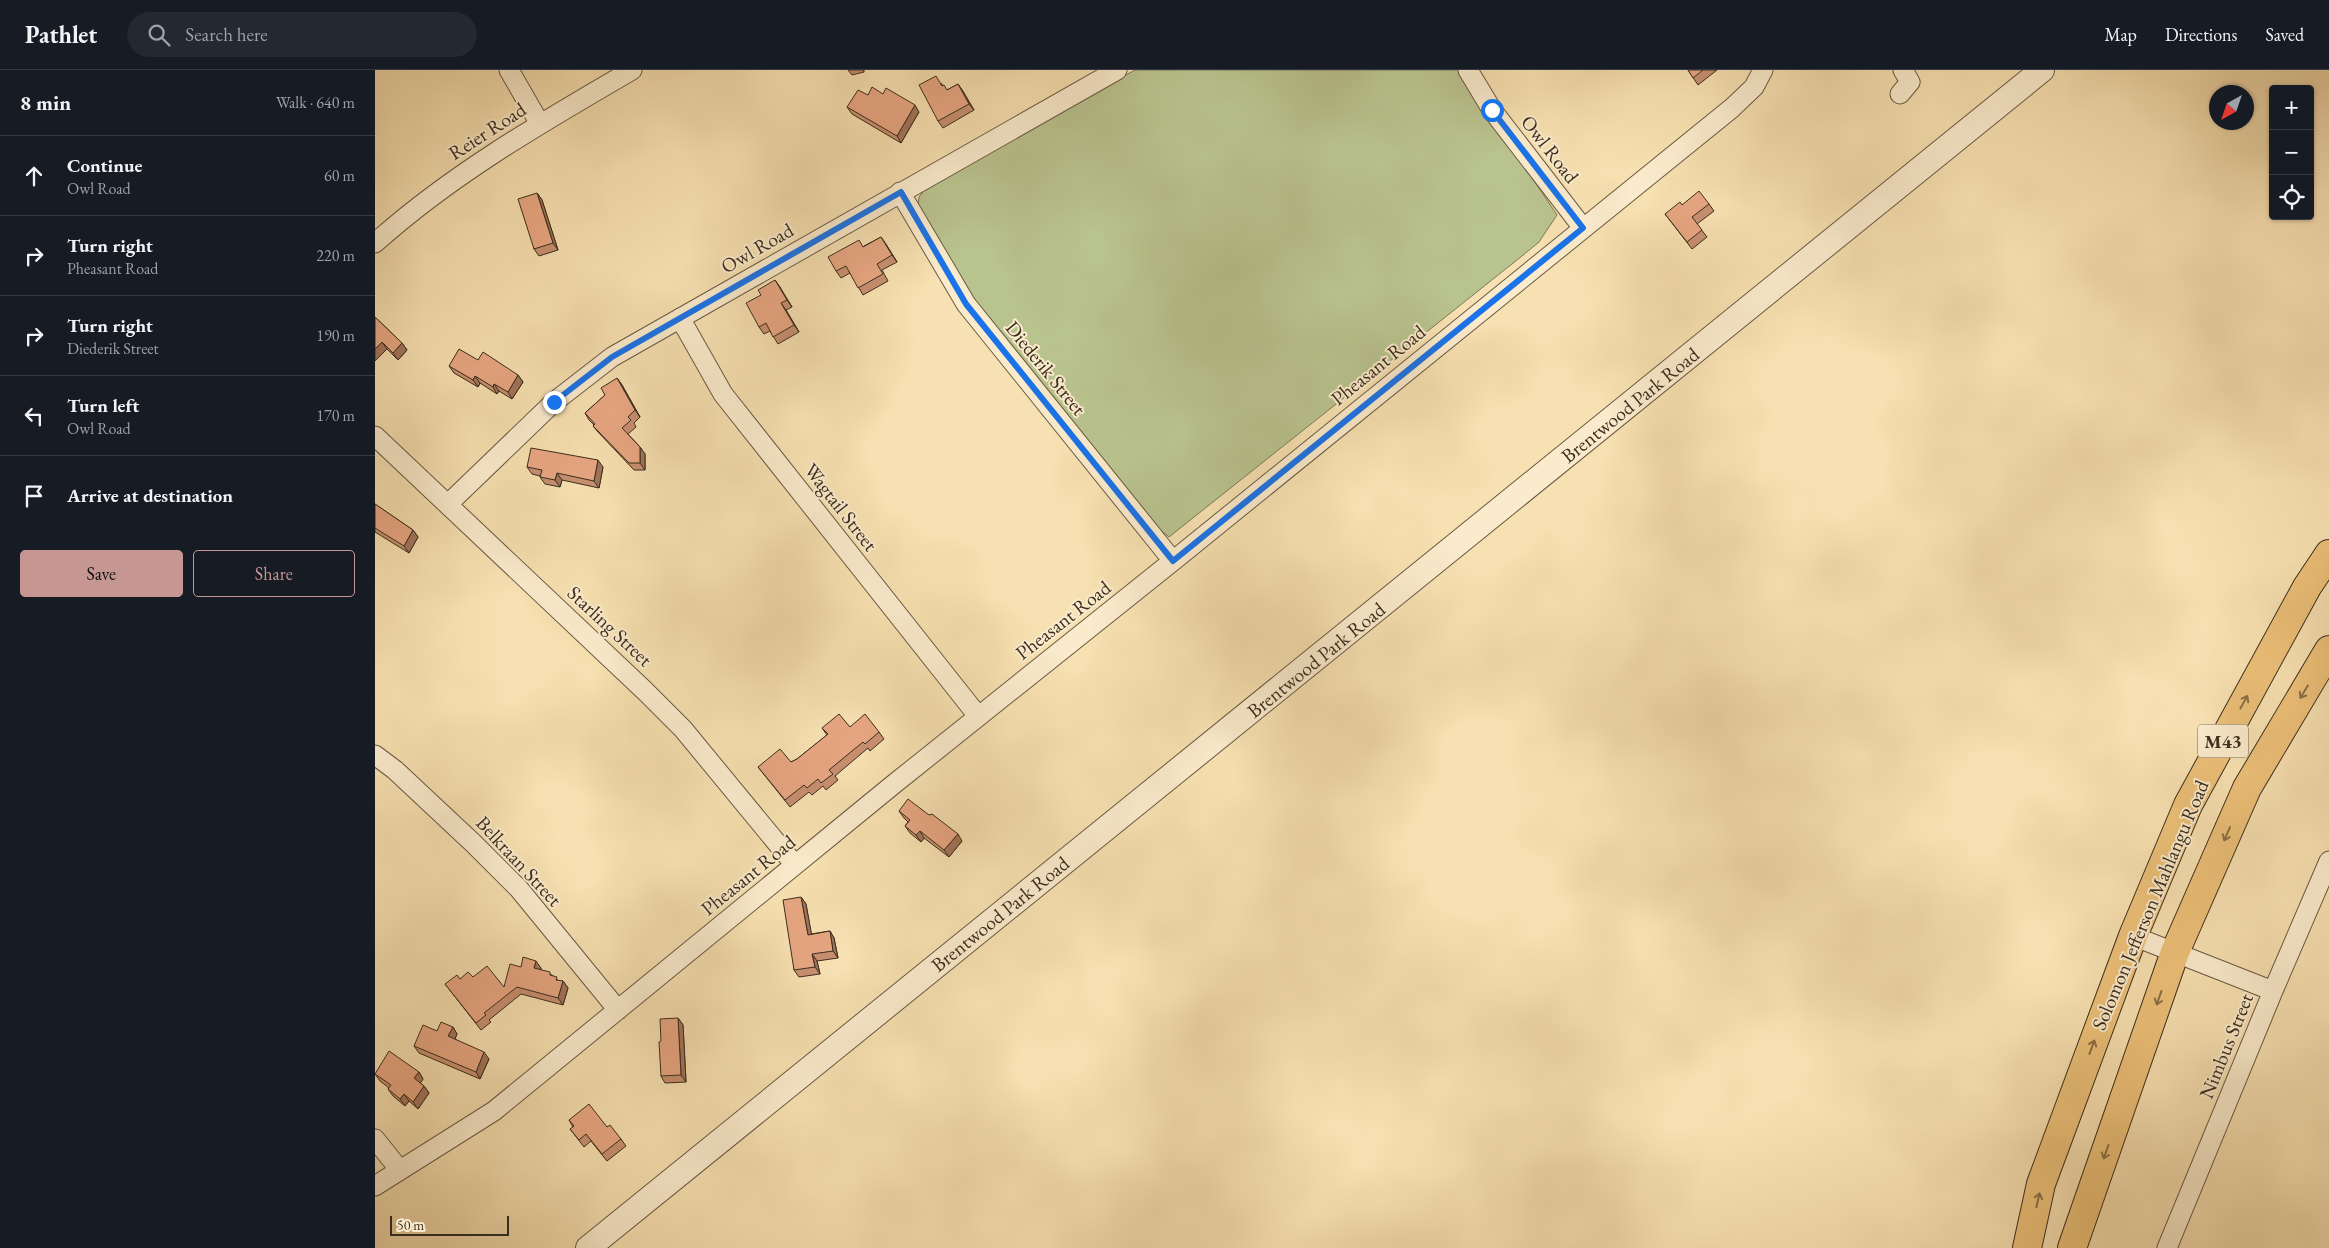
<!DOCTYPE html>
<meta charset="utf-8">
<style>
body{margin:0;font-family:"EB Garamond",serif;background:#242831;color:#f1f3f6}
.controls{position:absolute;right:15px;top:15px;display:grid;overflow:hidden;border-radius:5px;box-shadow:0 1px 4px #0004}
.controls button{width:45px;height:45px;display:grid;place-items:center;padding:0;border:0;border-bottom:1px solid #363941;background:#171b24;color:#f1f3f6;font:25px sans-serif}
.compass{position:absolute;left:1834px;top:15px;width:45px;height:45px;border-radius:50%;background:#171b24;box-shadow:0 1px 4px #0004;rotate:220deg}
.scale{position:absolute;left:15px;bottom:12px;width:119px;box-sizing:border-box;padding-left:5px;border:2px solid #3b2d1e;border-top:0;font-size:14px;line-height:18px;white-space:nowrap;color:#3b2d1e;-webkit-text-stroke:4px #faebcc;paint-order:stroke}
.stop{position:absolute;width:15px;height:15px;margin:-11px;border:4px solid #1a73e8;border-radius:50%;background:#fff}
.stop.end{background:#1a73e8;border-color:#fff;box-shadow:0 1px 5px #0008}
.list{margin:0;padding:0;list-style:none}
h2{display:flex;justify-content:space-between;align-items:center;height:65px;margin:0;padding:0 20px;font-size:21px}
h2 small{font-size:16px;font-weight:400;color:#9ea1a6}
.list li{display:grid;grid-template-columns:32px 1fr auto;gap:15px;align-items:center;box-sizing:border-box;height:80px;padding:0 20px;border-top:1px solid #363941}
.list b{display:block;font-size:19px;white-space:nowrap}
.list p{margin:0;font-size:16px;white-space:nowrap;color:#9ea1a6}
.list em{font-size:16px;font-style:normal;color:#9ea1a6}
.actions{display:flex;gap:10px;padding:15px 20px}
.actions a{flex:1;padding:11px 0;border:1px solid #c59692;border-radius:5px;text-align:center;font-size:18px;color:#c59692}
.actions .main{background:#c59692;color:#111}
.icon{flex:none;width:28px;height:28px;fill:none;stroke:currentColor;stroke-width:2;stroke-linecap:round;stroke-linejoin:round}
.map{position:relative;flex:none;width:1954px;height:1178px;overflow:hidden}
header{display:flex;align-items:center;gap:30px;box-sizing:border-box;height:70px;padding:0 25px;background:#171b24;border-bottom:1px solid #363941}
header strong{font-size:24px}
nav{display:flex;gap:28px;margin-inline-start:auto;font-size:18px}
.search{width:350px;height:45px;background:#242831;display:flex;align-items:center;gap:12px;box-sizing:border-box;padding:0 18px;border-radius:28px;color:#9ea1a6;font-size:19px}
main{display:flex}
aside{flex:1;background:#171b24}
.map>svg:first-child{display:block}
</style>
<header>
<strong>Pathlet</strong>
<div class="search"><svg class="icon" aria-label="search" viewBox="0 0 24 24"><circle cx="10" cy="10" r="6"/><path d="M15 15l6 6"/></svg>Search here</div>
<nav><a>Map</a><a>Directions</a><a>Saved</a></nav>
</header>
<main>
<aside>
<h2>8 min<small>Walk · 640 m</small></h2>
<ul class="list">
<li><svg class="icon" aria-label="ahead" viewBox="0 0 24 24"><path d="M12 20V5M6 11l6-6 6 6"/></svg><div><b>Continue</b><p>Owl Road</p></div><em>60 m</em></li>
<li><svg class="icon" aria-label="right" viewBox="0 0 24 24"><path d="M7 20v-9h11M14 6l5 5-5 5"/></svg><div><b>Turn right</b><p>Pheasant Road</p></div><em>220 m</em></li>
<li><svg class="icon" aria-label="right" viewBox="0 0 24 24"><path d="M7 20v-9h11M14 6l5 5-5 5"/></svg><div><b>Turn right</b><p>Diederik Street</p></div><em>190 m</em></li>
<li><svg class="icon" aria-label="left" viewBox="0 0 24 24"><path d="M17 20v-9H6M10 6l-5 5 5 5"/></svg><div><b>Turn left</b><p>Owl Road</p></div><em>170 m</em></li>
<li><svg class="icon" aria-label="arrive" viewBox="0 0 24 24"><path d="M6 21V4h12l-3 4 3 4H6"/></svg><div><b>Arrive at destination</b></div></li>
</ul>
<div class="actions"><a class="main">Save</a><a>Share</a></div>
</aside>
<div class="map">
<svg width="1954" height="1178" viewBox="0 0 1954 1178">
<rect width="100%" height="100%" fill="#f7e0b1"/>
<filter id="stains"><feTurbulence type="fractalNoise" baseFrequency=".004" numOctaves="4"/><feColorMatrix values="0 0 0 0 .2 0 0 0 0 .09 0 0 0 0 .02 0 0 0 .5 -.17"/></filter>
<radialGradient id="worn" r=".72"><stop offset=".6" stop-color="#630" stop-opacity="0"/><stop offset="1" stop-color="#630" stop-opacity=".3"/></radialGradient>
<!-- green -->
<path fill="#b9c38e" stroke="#7a7856" d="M 760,0 L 1085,0 L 1182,145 L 1164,172 L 1147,186 L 794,467 L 782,457 L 594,227 L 543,137 L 544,127 L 552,116 Z"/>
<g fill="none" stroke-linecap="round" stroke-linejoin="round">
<!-- minor casing -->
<g stroke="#6a5a43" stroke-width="21">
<path id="minor" d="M 134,0 L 165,54
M 1093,0 L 1117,40 L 1208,158
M 1525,24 L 1535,12 L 1528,0
M 525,122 L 591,234 L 798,491
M 0,173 C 78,103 168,52 257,0
M 305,248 L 348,324 L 603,646
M 0,366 L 270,621 L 308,659 L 420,795
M 73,434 L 179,332 L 237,287 L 742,0
M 0,685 L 20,700 L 98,773 L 144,819 L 243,940
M 1758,866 L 1898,921
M 0,1069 L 24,1099
M 0,1116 L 119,1041 L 519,714 L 798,491 L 1357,38 L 1379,17 L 1388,0
M 1792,1178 L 1898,921 L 1954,791"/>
</g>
<!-- tertiary casing -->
<g stroke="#6a5a43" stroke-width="26">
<path id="tertiary" d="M 213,1178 L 1667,0"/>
</g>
<!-- primary casing -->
<g stroke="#3b2d1e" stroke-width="30">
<path id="primary" d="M 1652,1178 L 1666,1114 L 1758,866 L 1813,735 L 1932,517 L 1954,484
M 1697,1178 L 1800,882 L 1872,718 L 1954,580"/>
</g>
<!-- minor -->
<use href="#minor" stroke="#faebcc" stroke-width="19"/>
<!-- tertiary -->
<use href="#tertiary" stroke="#faebcc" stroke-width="24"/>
<!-- primary -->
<use href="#primary" stroke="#ecc078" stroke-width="28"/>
</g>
<!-- wall -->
<path fill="#c78f70" stroke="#3b2d1e" d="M 473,0 L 489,0 L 489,2 L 477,5 Z
M 1313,0 L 1342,0 L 1323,15 Z
M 566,13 L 568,16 L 572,20 L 583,14 L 599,40 L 568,58 L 563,51 Z
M 508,24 L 544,42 L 526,73 L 477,44 L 472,37 L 493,25 Z
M 162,123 L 167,130 L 183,180 L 164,186 L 159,179 Z
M 1334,134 L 1339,141 L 1322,154 L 1332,167 L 1317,179 L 1290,144 L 1307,135 Z
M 506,167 L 522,192 L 507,200 L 513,211 L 488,225 L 475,203 L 466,208 L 461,201 L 489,176 Z
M 400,210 L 417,237 L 411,240 L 424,262 L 403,274 L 395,261 L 389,264 L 384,257 L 386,225 Z
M 0,247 L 27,273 L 32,280 L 23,290 L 12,279 L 0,291 Z
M 103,290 L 143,305 L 148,312 L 137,329 L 124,321 L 122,324 L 105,313 L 103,317 L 79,303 L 74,296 Z
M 242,308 L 247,315 L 265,347 L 259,353 L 261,357 L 253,364 L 265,377 L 270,384 L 270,400 L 259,400 L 223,362 L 218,356 L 219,355 L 214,350 L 210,343 L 230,325 Z
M 152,397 L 228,397 L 224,418 L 187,410 L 185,417 L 170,414 L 165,407 L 165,406 L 157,404 Z
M 0,434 L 38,460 L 43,467 L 34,483 L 0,462 Z
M 475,657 L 504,662 L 509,669 L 495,681 L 493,678 L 460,706 L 463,710 L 451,720 L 448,716 L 437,725 L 434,722 L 415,737 L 383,697 L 416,692 L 422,689 L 452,665 L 447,658 Z
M 524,741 L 587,771 L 574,787 L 549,768 L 546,772 L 535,763 L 530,756 L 533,752 L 529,748 Z
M 426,827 L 431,834 L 436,864 L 455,861 L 459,868 L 463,888 L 442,891 L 445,904 L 424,907 L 419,900 Z
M 146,897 L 166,898 L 166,900 L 177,905 L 184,911 L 188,911 L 193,918 L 188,935 L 146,924 L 114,950 L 116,952 L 106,960 L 70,914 L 85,909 L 98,907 L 129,917 Z
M 303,948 L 308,955 L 311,1012 L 290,1013 L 286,1006 Z
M 78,957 L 82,964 L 80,969 L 114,989 L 105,1009 L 44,983 L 39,976 L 62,961 Z
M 44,1002 L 48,1009 L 45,1013 L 49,1016 L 54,1023 L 43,1039 L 34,1031 L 30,1036 L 18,1026 L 13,1019 L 14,1018 L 5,1011 L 0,1004 Z
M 194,1050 L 232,1057 L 246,1069 L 251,1076 L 232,1091 L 216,1071 L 209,1077 L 195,1059 L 198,1057 Z"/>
<!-- shaded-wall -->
<path fill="#a2745b" stroke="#3b2d1e" d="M 583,14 L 588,21 L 599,40 L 594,34 Z
M 540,35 L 544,42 L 526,73 L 522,66 Z
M 162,123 L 167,130 L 183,180 L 178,173 Z
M 506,167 L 511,174 L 522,192 L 517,185 Z
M 400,210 L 405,217 L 417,237 L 412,230 Z
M 406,233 L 411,240 L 424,262 L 419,255 Z
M 7,272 L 12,279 L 0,291 L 0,279 Z
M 27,273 L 32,280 L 23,290 L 18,283 Z
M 143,305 L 148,312 L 137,329 L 133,322 Z
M 100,306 L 105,313 L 103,317 L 98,310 Z
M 242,308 L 247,315 L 265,347 L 260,340 Z
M 119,314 L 124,321 L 122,324 L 118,317 Z
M 265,377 L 270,384 L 270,400 L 265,393 Z
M 223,390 L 228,397 L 224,418 L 219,411 Z
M 182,403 L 187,410 L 185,417 L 180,410 Z
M 38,460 L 43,467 L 34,483 L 29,476 Z
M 545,761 L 549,768 L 546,772 L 541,765 Z
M 583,764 L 587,771 L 574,787 L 569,780 Z
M 426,827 L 431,834 L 438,872 L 433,865 Z
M 455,861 L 459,868 L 463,888 L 458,881 Z
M 437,884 L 442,891 L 445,904 L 440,897 Z
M 161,891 L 166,898 L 164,905 L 159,898 Z
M 188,911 L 193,918 L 188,935 L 183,928 Z
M 303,948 L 308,955 L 311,1012 L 306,1005 Z
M 78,957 L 82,964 L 78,973 L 73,966 Z
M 109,982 L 114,989 L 105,1009 L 101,1002 Z
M 44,1002 L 48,1009 L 44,1015 L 39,1008 Z
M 49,1016 L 54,1023 L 43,1039 L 38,1032 Z
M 29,1024 L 34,1031 L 30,1036 L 25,1029 Z"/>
<!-- building -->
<path fill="#e7a682" stroke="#3b2d1e" d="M 1313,0 L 1328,0 L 1318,8 Z
M 561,6 L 567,16 L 569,15 L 572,20 L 583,14 L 594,34 L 563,51 L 544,15 Z
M 497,17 L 508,24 L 511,18 L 540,35 L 522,66 L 472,37 L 483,20 L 493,25 Z
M 1324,121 L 1334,134 L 1317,147 L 1327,160 L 1312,172 L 1290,144 L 1305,132 L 1307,135 Z
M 162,123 L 178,173 L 159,179 L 143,129 Z
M 506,167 L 517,185 L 502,194 L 508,204 L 483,218 L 471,196 L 461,201 L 453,187 L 484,170 L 488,177 Z
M 400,210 L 412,230 L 406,233 L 419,255 L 398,267 L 391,253 L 384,257 L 371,233 L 386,225 L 383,220 Z
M 0,247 L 27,273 L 18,283 L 7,272 L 0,279 Z
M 84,279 L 103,290 L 108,282 L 143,305 L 133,322 L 119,314 L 118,317 L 100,306 L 98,310 L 74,296 Z
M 242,308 L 260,340 L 253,347 L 256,350 L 247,358 L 265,377 L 265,393 L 254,393 L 218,356 L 220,354 L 210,343 L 230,325 L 226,318 Z
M 156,378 L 223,390 L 219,411 L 182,403 L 180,410 L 165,407 L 167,400 L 152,397 Z
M 0,434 L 38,460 L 29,476 L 0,458 Z
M 464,644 L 475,657 L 490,644 L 504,662 L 490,674 L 488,672 L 454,700 L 458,704 L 446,713 L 443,709 L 432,718 L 429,715 L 410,730 L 383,697 L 405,679 L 416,692 L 422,689 L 453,664 L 447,658 Z
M 533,729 L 554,745 L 557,744 L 583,764 L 569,780 L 545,761 L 541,765 L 530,756 L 535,750 L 524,741 Z
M 426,827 L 433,865 L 455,861 L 458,881 L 437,884 L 440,897 L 419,900 L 408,830 Z
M 148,887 L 161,891 L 159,898 L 175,902 L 175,905 L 182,907 L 181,910 L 188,911 L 183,928 L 142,917 L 109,943 L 111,945 L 101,953 L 70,914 L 82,905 L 85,909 L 93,902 L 98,907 L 112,896 L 129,917 L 135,894 L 146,897 Z
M 303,948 L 306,1005 L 286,1006 L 284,972 L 286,971 L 285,949 Z
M 66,952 L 78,957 L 73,966 L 109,982 L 101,1002 L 39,976 L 48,955 L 62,961 Z
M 14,981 L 44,1002 L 39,1008 L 49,1016 L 38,1032 L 29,1024 L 25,1029 L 13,1019 L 16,1015 L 0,1004 Z
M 214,1034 L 232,1057 L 235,1055 L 246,1069 L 227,1084 L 211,1064 L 204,1070 L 195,1059 L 199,1056 L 194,1050 Z"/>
<!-- one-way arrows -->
<defs><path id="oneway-shaft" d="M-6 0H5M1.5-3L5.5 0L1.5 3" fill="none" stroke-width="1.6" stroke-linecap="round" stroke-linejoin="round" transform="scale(1.25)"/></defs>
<g stroke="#8b6f46">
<use href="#oneway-shaft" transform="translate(1929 622) rotate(121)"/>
<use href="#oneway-shaft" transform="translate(1869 632) rotate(-61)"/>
<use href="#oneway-shaft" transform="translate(1852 764) rotate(114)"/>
<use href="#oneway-shaft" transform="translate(1784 928) rotate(109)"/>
<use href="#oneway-shaft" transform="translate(1717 977) rotate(-70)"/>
<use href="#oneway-shaft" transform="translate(1731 1082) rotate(109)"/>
<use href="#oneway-shaft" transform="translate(1663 1130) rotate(-77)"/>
</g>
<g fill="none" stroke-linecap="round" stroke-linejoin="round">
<!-- route -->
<path stroke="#1a73e8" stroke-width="6" d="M 179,332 L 237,287 L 526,122 L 591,234 L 798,491 L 1208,158 L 1117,40"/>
</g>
<g text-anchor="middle" stroke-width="4" stroke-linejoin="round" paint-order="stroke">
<!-- shield labels -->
<rect fill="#faebcc" stroke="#746652" stroke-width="1" x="1823" y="654.5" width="50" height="33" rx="4"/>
<g font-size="19" font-weight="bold" fill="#3b2d1e">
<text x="1848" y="678">M43</text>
</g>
<!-- street labels -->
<g font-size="20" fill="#3b2d1e" stroke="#faebcc">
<text transform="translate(112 61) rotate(-33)" y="7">Reier Road</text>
<text transform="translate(1175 79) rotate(52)" y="7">Owl Road</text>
<text transform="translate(382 178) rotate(-30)" y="7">Owl Road</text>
<text transform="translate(1003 295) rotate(-39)" y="7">Pheasant Road</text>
<text transform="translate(671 298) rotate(51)" y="7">Diederik Street</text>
<text transform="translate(1255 335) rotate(-39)" y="7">Brentwood Park Road</text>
<text transform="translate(466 437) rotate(52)" y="7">Wagtail Street</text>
<text transform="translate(688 550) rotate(-38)" y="7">Pheasant Road</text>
<text transform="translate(235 556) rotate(43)" y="7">Starling Street</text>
<text transform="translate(941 590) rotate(-39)" y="7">Brentwood Park Road</text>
<text transform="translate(144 791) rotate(47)" y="7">Belkraan Street</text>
<text transform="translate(373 805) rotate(-39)" y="7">Pheasant Road</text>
<text transform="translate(1775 835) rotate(-67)" y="7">Solomon Jefferson Mahlangu Road</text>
<text transform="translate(625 844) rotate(-39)" y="7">Brentwood Park Road</text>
<text transform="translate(1851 976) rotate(-68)" y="7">Nimbus Street</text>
</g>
</g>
<rect width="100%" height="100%" filter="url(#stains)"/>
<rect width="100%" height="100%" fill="url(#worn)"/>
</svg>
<div class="controls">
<button>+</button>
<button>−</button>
<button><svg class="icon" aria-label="locate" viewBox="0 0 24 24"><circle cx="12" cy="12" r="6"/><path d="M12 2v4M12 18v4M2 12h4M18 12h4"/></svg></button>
</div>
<svg class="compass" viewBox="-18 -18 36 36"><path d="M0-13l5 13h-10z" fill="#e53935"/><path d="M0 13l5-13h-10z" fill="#9ea1a6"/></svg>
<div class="scale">50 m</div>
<div class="stop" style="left:1117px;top:40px"></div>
<div class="stop end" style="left:179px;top:332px"></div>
</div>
</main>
